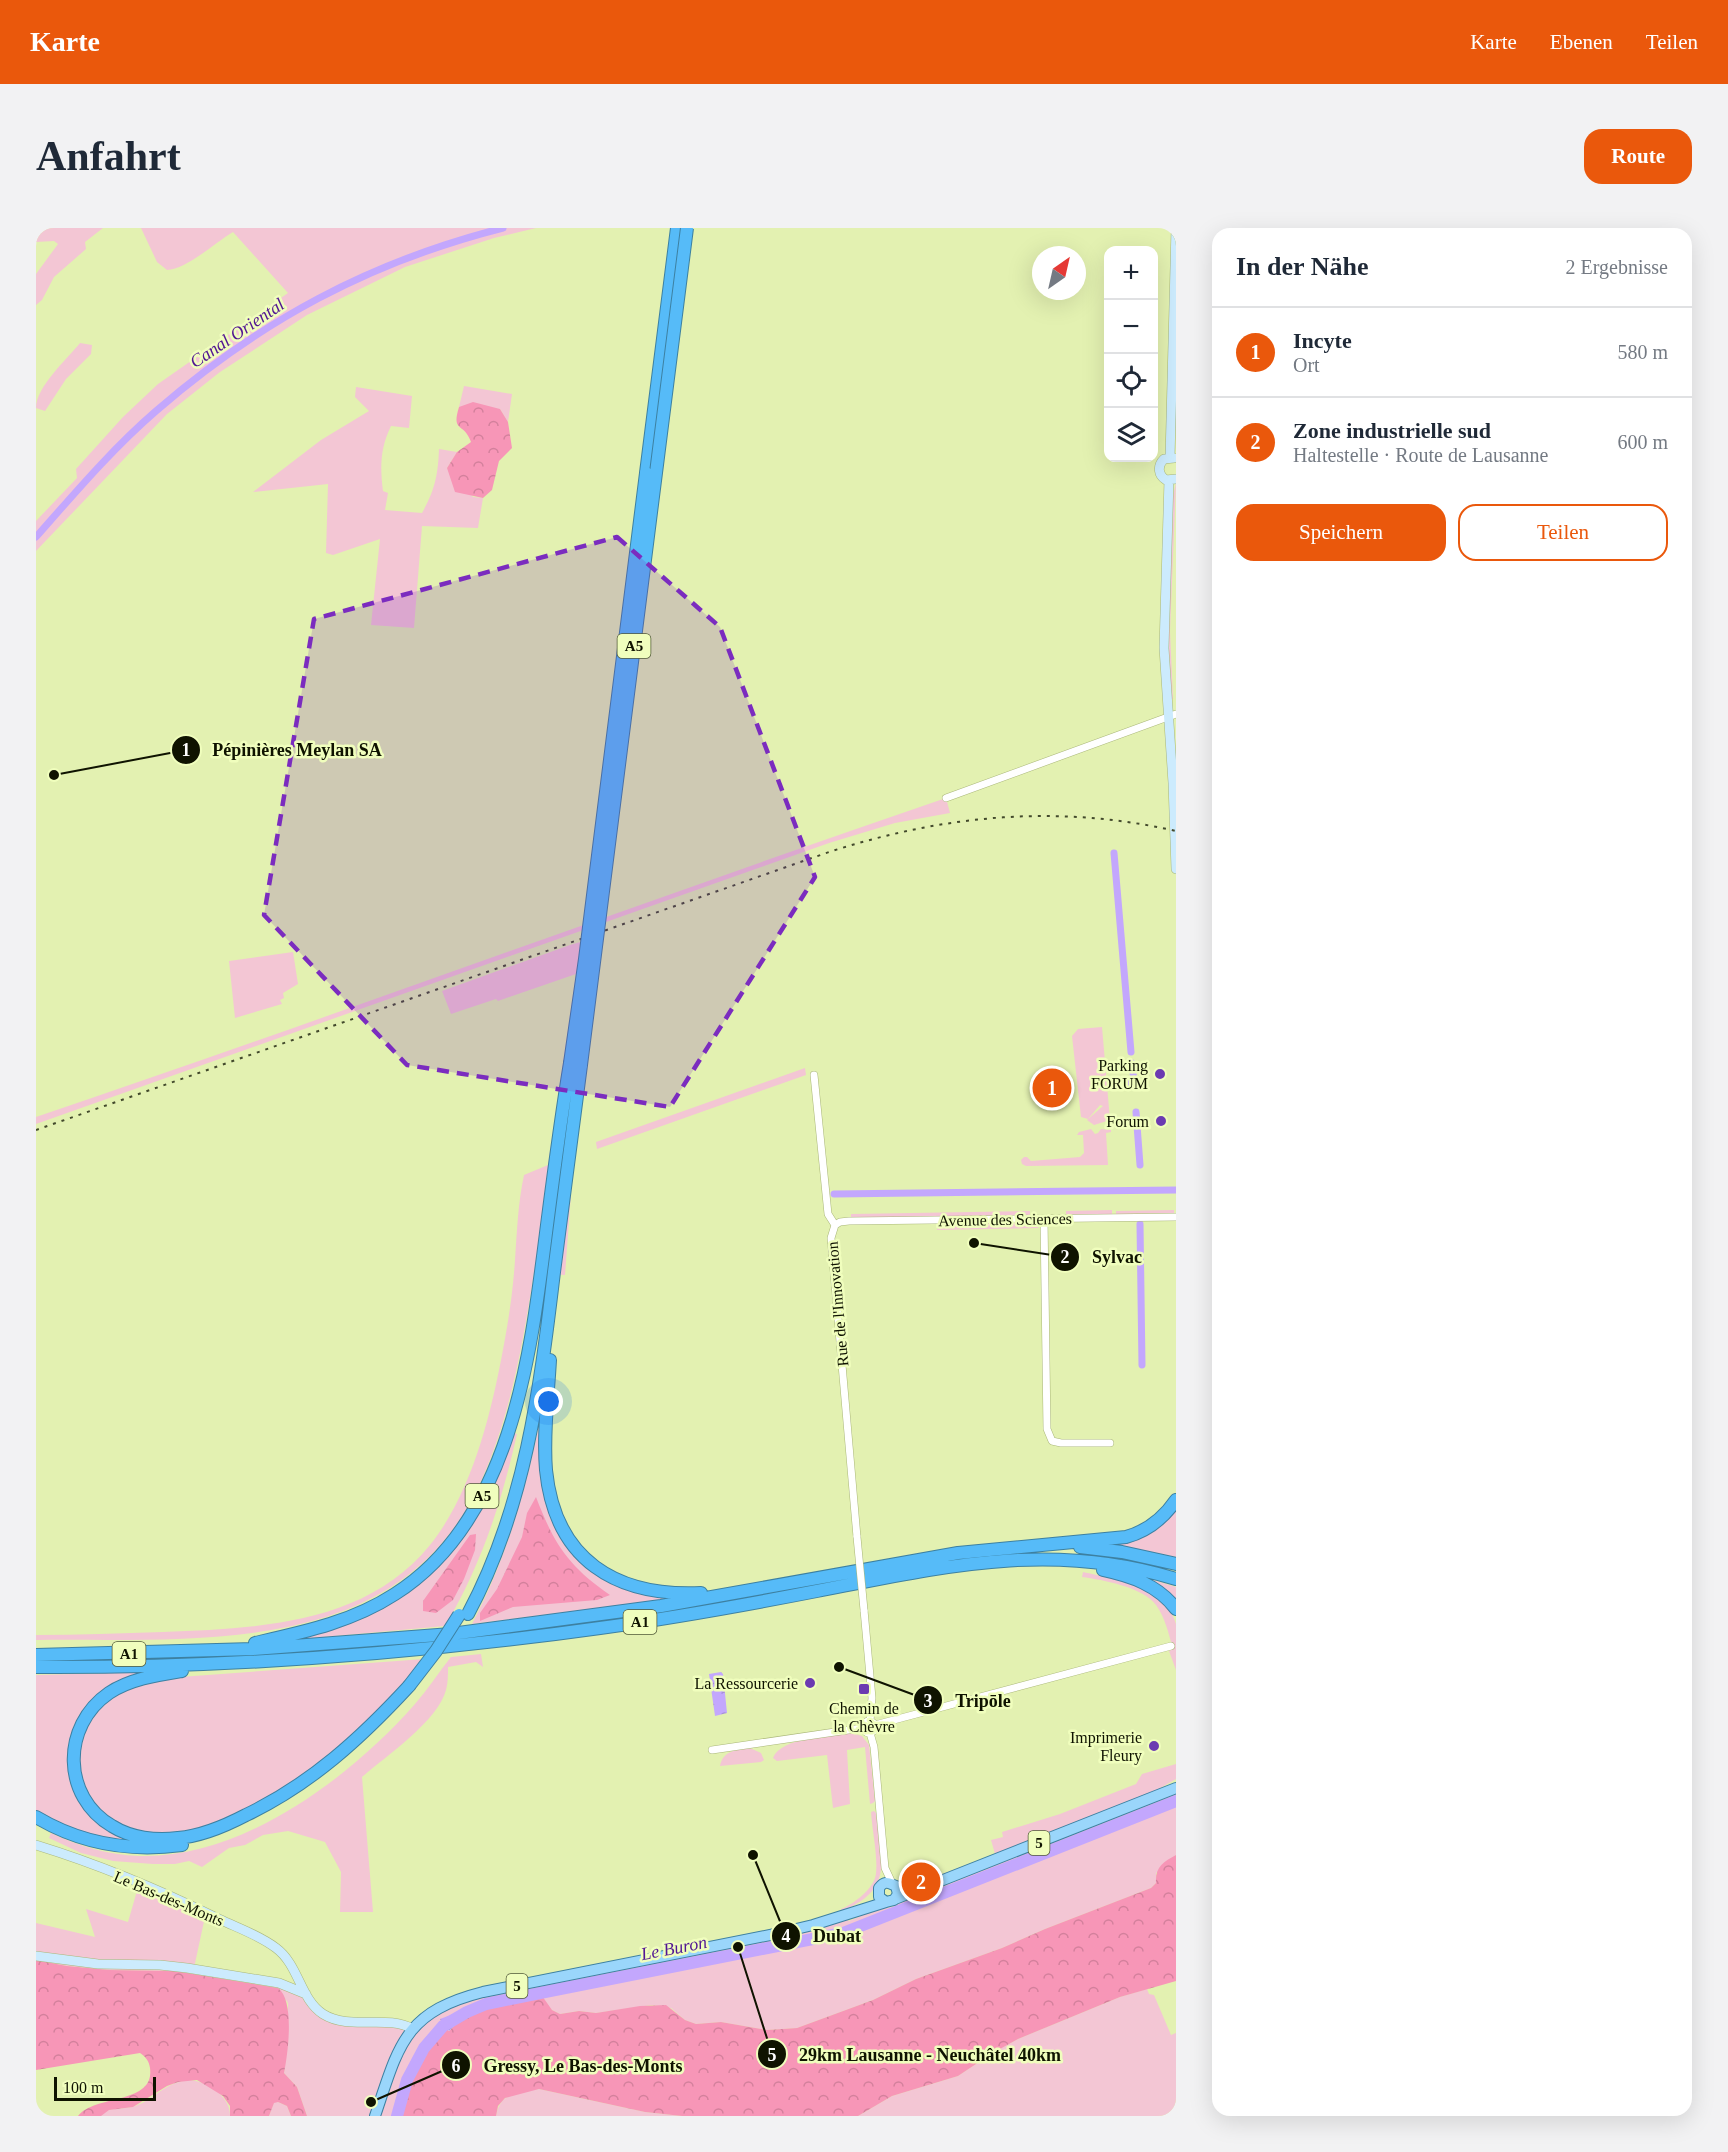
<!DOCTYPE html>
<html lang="de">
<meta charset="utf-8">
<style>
body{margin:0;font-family:Georgia,serif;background:#f2f2f3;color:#1f2937}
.controls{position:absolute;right:18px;top:18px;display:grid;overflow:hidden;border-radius:12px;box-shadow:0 6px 24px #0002}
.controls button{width:54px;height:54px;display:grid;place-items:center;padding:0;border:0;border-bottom:2px solid #e0e1e3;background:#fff;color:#1f2937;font:30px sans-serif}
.compass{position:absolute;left:996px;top:18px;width:54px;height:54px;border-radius:50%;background:#fff;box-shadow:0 6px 24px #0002;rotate:34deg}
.scale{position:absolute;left:18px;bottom:15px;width:102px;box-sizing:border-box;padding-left:6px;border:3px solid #0f1300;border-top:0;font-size:16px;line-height:21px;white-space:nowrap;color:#0f1300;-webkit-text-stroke:4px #f0febd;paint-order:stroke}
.you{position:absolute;left:513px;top:1174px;width:21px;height:21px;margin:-15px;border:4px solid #fff;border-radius:50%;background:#1a73e8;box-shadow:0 0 0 9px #1a73e833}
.badge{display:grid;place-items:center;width:39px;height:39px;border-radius:50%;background:#ea580c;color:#fff;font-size:20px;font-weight:700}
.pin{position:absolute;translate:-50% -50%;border:3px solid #fff;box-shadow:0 2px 6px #0006}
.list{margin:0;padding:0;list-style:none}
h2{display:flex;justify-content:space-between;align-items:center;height:78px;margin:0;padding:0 24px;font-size:26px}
h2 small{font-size:20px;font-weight:400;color:#747a83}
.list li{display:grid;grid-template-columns:39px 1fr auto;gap:18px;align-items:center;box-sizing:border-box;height:90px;padding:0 24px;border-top:2px solid #e0e1e3}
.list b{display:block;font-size:22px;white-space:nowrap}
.list p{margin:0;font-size:20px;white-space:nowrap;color:#747a83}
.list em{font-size:20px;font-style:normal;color:#747a83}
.actions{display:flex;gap:12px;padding:18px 24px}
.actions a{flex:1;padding:14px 0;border:2px solid #ea580c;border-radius:18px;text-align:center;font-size:21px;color:#ea580c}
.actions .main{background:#ea580c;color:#fff}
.icon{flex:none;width:33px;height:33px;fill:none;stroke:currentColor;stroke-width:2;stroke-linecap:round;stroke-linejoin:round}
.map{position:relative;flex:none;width:1140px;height:1888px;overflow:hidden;border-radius:18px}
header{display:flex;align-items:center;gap:36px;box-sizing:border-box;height:84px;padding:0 30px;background:#ea580c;color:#fff}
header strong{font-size:28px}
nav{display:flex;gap:33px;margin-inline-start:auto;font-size:21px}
.intro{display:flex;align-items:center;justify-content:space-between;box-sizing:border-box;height:144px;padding:0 36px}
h1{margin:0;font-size:42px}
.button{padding:15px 27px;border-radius:18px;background:#ea580c;color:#fff;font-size:21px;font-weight:700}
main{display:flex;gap:36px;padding:0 36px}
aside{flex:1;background:#fff;border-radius:18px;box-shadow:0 6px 24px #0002}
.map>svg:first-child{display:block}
</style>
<header>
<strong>Karte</strong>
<nav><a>Karte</a><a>Ebenen</a><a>Teilen</a></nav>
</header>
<div class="intro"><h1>Anfahrt</h1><a class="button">Route</a></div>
<main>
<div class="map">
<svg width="1140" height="1888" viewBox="0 0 1140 1888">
<defs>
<pattern id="forest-crowns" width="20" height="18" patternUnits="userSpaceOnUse" patternTransform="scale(1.5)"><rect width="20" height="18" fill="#f796b7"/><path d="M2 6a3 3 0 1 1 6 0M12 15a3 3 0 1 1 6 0" fill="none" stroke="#d3809c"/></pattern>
<pattern id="water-ripples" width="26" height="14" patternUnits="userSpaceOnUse" patternTransform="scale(1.5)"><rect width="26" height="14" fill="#c3a7fd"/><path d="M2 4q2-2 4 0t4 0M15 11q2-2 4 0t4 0" fill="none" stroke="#a68fd7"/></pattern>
</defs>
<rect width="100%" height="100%" fill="#e3f1b1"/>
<!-- green -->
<path fill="#f3c6d4" d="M 0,0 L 67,0 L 49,14 L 50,21 L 18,49 L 6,72 L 0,77 L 0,46 L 22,16 L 18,13 L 0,14 Z
M 105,0 L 500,0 L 458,10 L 369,39 L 271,87 L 184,144 L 131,186 L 0,323 L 0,293 L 41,250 L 40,241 L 87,189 L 122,156 L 252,65 L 197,4 C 180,14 151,41 131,42 L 121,34 Z
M 44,115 L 56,117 L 55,126 L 30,151 L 9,183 L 0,180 C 0,159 31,131 44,115 Z
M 428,158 L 476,166 L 472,194 L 464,181 L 423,179 Z
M 320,159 L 376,168 L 373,200 L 355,198 C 344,220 344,240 347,263 L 352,265 L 349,282 L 386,285 C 399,262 402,247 403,221 L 421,224 L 411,240 L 437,269 L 447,270 L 442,300 L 386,298 L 378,400 L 335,397 L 344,311 L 297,327 L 290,325 L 292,256 L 217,264 L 285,212 L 333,183 L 319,169 Z
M 1140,255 L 1134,403 L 1137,471 L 1135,471 L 1131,412 L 1136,272 Z
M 910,570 L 914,585 L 859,595 L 793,615 L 0,896 L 0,889 C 304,786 606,674 910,570 Z
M 568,707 L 538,925 L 529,1047 L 498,1045 C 487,1114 475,1186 446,1251 C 366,1431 165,1410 0,1412 L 0,1407 C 43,1407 84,1405 127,1404 C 222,1400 329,1397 394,1317 C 435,1266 454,1190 466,1127 C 472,1096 477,1064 479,1032 C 481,1003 482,975 488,947 L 512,937 L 540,746 L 462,773 L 460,771 L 415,786 L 406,763 L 534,717 Z
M 257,724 L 262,756 L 247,765 L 248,770 L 244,772 L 246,776 L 199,790 L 193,733 Z
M 1066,799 L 1074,892 L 1058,897 L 1051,892 L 1067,878 L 1064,877 L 1052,891 L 1045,889 L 1036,808 L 1042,801 Z
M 769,840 L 770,847 L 561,921 L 560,914 Z
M 1055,901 L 1059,906 L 1062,905 L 1065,901 L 1075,902 L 1075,904 L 1070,905 L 1072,937 L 990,938 L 986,936 L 985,932 L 988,929 L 991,929 L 995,933 L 1044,929 L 1048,925 L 1047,907 L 1041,907 L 1043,904 Z
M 1076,982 L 1076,986 L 1030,987 L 1030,983 Z
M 1138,982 L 1138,985 L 1080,986 L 1080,983 Z
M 994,983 L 994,987 L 815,990 L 815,986 Z
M 994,994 L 1003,1000 L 901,1002 L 901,996 Z
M 507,1178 L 507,1239 L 544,1330 L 632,1368 L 632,1371 L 436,1396 C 472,1327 492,1254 507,1178 Z
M 475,1204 L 481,1206 C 466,1273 445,1338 409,1398 L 255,1412 L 368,1366 L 398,1342 L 423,1315 L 433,1300 Z
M 1140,1276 L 1140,1329 L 1077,1316 L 1084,1313 Z
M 1047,1344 C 1078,1351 1130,1359 1140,1396 C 1140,1409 1140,1428 1140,1442 L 1133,1423 L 1137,1421 C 1133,1407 1129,1389 1120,1377 C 1107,1359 1067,1352 1046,1349 Z
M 1114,1351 L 1140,1359 L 1140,1375 L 1113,1354 Z
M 445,1426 L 447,1439 L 440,1434 L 412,1439 C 412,1447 412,1455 410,1462 C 402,1493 350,1528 326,1549 L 337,1684 L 304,1684 L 305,1644 L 289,1614 L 252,1603 L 227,1607 L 209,1617 L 193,1620 L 166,1639 L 153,1633 L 139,1636 L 117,1636 L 77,1633 L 45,1625 L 13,1610 L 15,1605 C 43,1618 72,1627 103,1628 C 206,1631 314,1550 379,1476 C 392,1461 403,1444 415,1429 Z
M 388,1431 C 338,1500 178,1641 86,1597 C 46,1578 30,1526 55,1489 C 60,1482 71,1473 79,1468 C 97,1455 122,1453 144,1449 Z
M 112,1444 L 45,1491 L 43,1567 L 102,1616 L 51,1607 L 0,1584 L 0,1447 Z
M 815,1505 L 826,1508 L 833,1517 L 839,1573 L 837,1575 L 834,1576 L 829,1519 L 811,1522 L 814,1576 L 797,1580 L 791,1527 L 741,1533 L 737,1530 C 745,1509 795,1508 815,1505 Z
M 714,1520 L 725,1525 L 728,1532 L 725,1534 L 684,1538 C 687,1522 701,1522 714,1520 Z
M 1140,1536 L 1140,1551 L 1107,1570 L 897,1651 L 896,1650 L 959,1626 L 955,1612 L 967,1609 L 966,1604 L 1024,1586 L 1100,1556 L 1106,1546 Z
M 1140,1563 L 1140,1627 L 1120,1645 L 1120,1655 L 1115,1660 L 1009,1701 L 966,1720 L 880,1751 L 837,1772 L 761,1800 L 731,1802 L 685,1794 L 660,1796 L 649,1792 L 635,1780 L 616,1777 L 560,1785 L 543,1783 L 524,1786 L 516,1782 L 510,1776 L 450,1776 L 422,1789 L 413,1803 L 407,1799 C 382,1824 369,1853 361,1888 L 271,1888 L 261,1859 L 248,1845 L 252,1808 L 252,1775 L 242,1760 L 139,1743 L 74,1742 L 31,1738 L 0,1732 L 0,1695 L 59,1709 L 50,1681 L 92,1694 L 103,1656 L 170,1684 L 158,1740 L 258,1760 L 289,1787 L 372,1798 L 406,1778 L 812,1692 L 813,1693 L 843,1680 L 857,1679 L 871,1671 L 878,1670 L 878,1667 Z
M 838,1583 L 840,1585 C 845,1632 859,1662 805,1683 L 805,1681 C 818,1676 839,1660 840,1645 C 842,1629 836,1601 835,1584 Z
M 1111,1761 L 1113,1766 L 1118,1767 L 1135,1807 L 1140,1805 L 1140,1888 L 822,1888 L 856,1868 L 922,1848 L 955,1826 L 982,1811 L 1084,1769 Z
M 151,1852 C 170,1852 195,1868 194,1888 L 65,1888 C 72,1878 85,1882 96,1879 C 116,1874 126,1856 151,1852 Z
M 503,1861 L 609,1884 L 646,1888 L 460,1888 C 464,1864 483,1864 503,1861 Z
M 238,1874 L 242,1874 L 251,1878 L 255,1888 L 233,1888 Z"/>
<!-- forest -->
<path fill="url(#forest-crowns)" d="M 437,174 L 464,181 L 472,194 L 476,220 L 463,233 L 456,262 L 447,270 L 419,264 L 411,240 L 421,224 L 435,214 C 428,194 415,205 423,179 Z
M 500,1269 C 518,1316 532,1338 574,1367 L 561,1372 L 477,1379 L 444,1393 L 444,1385 L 461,1361 L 486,1309 L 491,1285 Z
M 440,1306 L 439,1322 L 428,1351 L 417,1372 L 400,1385 L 387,1383 L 387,1373 L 434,1307 Z
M 1140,1627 L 1140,1753 L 1084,1769 L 982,1811 L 955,1826 L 922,1848 L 856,1868 L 822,1888 L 646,1888 L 609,1884 L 503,1861 L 469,1870 L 462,1878 L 460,1888 L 361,1888 C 369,1853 382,1824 407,1798 L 413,1803 L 423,1793 L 421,1789 L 450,1776 L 504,1765 L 516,1782 L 524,1786 L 543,1783 L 560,1785 L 604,1778 L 630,1777 L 649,1792 L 660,1796 L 685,1794 L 731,1802 L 761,1800 L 837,1772 L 880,1751 L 966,1720 L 1009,1701 L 1115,1660 L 1120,1655 C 1119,1639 1127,1634 1140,1627 Z
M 0,1732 L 31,1738 L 74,1742 L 139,1743 L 242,1760 C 259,1772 252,1826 248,1845 L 261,1859 L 271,1888 L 255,1888 L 251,1878 L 242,1874 L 238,1875 L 233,1888 L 194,1888 L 194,1878 L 187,1868 L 161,1852 L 142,1854 L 131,1858 L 97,1879 L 73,1882 L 65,1888 L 42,1888 C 59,1866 119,1877 114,1840 C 113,1833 110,1829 104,1825 L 0,1842 Z"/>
<!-- water -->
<path fill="url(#water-ripples)" d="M 685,1444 L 687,1446 L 691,1485 L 679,1488 L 673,1446 Z
M 420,1785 L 423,1793 L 413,1803 L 404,1791 Z"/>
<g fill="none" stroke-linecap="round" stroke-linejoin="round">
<!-- canal -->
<path stroke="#c3a7fd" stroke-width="7" d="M 0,309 C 38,266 76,221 120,183 C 224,93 333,34 467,0
M 1078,625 L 1095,824
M 1090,855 L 1098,854 L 1096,835
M 1100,884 L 1104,937
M 798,966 L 1140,962
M 1104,996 L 1106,1137"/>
<!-- river -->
<path stroke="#c3a7fd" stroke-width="12" d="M 361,1888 L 371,1852 L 388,1820 L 407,1798 L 431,1784 L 450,1776 L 504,1765 L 807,1705 L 1140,1573"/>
<!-- street casing -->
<g stroke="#aab779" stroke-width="8">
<path id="street" d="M 910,570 L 1140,486
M 778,847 L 792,986 L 799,997
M 1008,991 L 1011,1201 L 1016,1213 L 1025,1215 L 1074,1215
M 799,997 L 804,994 L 813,993 L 1140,989
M 799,997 L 795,1010 L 821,1309
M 828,1382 L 836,1470 L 834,1493
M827 1499a6 6 0 1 1 12 0a6 6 0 1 1-12 0Z
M 839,1497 L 1135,1418
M 834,1505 L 838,1519 L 849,1640 L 856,1655
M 676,1522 L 826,1500"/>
</g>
<!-- secondary casing -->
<g stroke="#aab779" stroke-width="10">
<path id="secondary" d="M 1134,230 L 1140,0
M 1138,230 L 1128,231 C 1121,238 1122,247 1130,252 L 1140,251
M 1133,252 L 1128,420 L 1137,555 L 1140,641
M 0,1617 C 62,1636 124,1662 183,1691 C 202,1700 223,1707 240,1720 C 263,1737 264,1771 287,1786 C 314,1803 350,1786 377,1801
M 0,1728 L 62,1736 L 124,1737 L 151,1740 L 243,1755 L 270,1766"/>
</g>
<!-- primary casing -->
<g stroke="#3d80a1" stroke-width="12">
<path id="primary" d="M 860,1658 L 862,1666 L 858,1672 L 850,1674 L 843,1669 L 843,1660 C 849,1652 852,1655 860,1658 C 866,1661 875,1661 881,1660
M 859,1671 L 1140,1560
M 339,1888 C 363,1817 368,1784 447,1764 L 739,1706 L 777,1697 L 850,1674"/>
</g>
<!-- highway casing -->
<g stroke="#3d80a1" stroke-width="14">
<path id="highway" d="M 610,245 L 641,0
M 514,1132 C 512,1168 507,1206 510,1242 C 519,1332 580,1369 665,1365
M 1044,1319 L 1086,1324 L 1140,1336
M 1067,1342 C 1095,1348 1122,1357 1140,1381
M 432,1386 C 489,1280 504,1162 518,1044 C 527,975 536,906 545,837
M 219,1415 C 268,1404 316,1394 359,1366 C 477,1291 495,1124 511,997 C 518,943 525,889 534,835
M 0,1427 L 217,1421 L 415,1406 L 625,1378 L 922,1325 L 1090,1309 C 1112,1303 1127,1291 1140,1272
M 0,1439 C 189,1440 377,1426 564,1400 C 637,1390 709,1377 781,1363 C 905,1339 1015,1312 1140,1351
M 146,1443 C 121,1447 94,1451 73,1465 C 25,1498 26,1569 76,1598 C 95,1610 120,1613 142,1610 C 166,1608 189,1598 210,1587 C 275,1556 325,1510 373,1458
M 0,1589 C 45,1616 94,1624 146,1617"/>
</g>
<!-- street -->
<use href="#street" stroke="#fff" stroke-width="7"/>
<!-- secondary -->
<use href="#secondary" stroke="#ccebfd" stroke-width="9"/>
<!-- primary -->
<use href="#primary" stroke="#9ad6fb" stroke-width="10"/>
<!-- highway -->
<use href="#highway" stroke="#56bbf8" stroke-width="12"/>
<!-- rail -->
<path stroke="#434a2c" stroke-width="2" stroke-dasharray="3 6" stroke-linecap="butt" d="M 0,902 L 793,624 C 908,587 1021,576 1140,603"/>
<!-- street-bridge casing -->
<g stroke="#aab779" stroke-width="8" stroke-linecap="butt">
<path id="street-bridge" d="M 821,1309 L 828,1382"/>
</g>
<!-- highway-bridge casing -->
<g stroke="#3d80a1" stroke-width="14" stroke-linecap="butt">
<path id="highway-bridge" d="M 534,835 L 549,731 L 610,245
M 545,837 L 651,0
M 373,1458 L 400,1423 L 423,1387"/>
</g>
<!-- street-bridge -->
<use href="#street-bridge" stroke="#fff" stroke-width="7"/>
<!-- highway-bridge -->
<use href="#highway-bridge" stroke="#56bbf8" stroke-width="12"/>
</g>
<!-- marked area -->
<path fill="#7b2cbf" fill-opacity="0.2" stroke="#7b2cbf" stroke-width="4.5" stroke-dasharray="12 8" stroke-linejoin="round" d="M 581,309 L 684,399 L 779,649 L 634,879 L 371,837 L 228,687 L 278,391 Z"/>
<!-- markers -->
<g fill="#6b3ab1" stroke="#f0febd" stroke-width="2">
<circle cx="1124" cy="846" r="6"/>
<circle cx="1125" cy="893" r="6"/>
<circle cx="774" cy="1455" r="6"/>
<rect x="822" y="1455" width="12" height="12" rx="3"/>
<circle cx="1118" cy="1518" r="6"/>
</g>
<g text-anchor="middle" stroke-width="5" stroke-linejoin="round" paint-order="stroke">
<!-- shield labels -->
<g fill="#f0febd" stroke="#525a39" stroke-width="1.5">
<rect x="581.5" y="406" width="33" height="24" rx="4.5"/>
<rect x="429.5" y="1256" width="33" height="24" rx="4.5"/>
<rect x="587.5" y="1382" width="33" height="24" rx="4.5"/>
<rect x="76.5" y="1414" width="33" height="24" rx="4.5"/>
<rect x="992.5" y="1603" width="21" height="24" rx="4.5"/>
<rect x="470.5" y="1746" width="21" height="24" rx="4.5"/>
</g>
<g font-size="15" font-weight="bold" fill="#0f1300">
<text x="598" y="423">A5</text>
<text x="446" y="1273">A5</text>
<text x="604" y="1399">A1</text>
<text x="93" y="1431">A1</text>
<text x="1003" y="1620">5</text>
<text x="481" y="1763">5</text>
</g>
<!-- poi labels -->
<g font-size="16" fill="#0f1300" stroke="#f0febd" text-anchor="end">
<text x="1112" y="843">Parking<tspan x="1112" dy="18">FORUM</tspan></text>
<text x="1113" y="899">Forum</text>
<text x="762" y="1461">La Ressourcerie</text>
<text x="828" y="1486" text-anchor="middle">Chemin de<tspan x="828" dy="18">la Chèvre</tspan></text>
<text x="1106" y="1515">Imprimerie<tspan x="1106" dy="18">Fleury</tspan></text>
</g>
<!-- street labels -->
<g font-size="16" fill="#0f1300" stroke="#f0febd">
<text transform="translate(969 991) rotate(-1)" y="6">Avenue des Sciences</text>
<text transform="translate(801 1076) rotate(-95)" y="6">Rue de l'Innovation</text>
<text transform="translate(133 1670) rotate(23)" y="6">Le Bas-des-Monts</text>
</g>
<!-- water labels -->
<g font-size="18" font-style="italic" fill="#521693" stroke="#f0febd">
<text transform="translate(201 105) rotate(-34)" y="6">Canal Oriental</text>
<text transform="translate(638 1720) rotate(-11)" y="6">Le Buron</text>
</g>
</g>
<!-- callouts -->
<path fill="none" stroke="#0f1300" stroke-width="2" d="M18 547L150 522M938 1015L1029 1029M803 1439L892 1472M717 1627L750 1708M702 1719L736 1826M335 1874L420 1837"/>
<g fill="#0f1300" stroke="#f0febd" stroke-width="2">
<circle cx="18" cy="547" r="6"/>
<circle cx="938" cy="1015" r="6"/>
<circle cx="803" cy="1439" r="6"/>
<circle cx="717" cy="1627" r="6"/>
<circle cx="702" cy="1719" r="6"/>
<circle cx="335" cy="1874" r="6"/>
<circle cx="150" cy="522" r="15"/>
<circle cx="1029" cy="1029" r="15"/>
<circle cx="892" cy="1472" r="15"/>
<circle cx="750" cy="1708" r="15"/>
<circle cx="736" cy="1826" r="15"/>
<circle cx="420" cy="1837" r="15"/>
</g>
<g font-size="18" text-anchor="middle" font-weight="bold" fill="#fff">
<text x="150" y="528">1</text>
<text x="1029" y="1035">2</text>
<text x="892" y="1479">3</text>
<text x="750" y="1714">4</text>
<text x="736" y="1833">5</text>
<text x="420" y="1844">6</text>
</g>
<g font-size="18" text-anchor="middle" font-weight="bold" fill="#0f1300" stroke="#f0febd" stroke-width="5" stroke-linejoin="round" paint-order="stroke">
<text x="261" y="528">Pépinières Meylan SA</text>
<text x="1081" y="1035">Sylvac</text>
<text x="947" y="1479">Tripōle</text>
<text x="801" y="1714">Dubat</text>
<text x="894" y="1833">29km Lausanne - Neuchâtel 40km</text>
<text x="547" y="1844">Gressy, Le Bas-des-Monts</text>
</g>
</svg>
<div class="controls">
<button>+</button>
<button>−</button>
<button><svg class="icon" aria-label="locate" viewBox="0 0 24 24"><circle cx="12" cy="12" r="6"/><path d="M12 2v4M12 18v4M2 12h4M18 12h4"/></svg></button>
<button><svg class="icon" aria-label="layers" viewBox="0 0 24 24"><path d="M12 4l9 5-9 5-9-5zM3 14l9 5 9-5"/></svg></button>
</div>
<svg class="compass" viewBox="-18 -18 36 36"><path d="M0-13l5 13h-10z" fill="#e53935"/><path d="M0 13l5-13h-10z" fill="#747a83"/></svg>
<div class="scale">100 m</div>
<div class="you"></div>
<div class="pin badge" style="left:1016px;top:860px">1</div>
<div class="pin badge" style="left:885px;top:1654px">2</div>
</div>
<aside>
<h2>In der Nähe<small>2 Ergebnisse</small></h2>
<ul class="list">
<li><span class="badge">1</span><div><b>Incyte</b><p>Ort</p></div><em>580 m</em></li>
<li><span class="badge">2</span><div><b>Zone industrielle sud</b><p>Haltestelle · Route de Lausanne</p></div><em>600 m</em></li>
</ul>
<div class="actions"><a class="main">Speichern</a><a>Teilen</a></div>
</aside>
</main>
